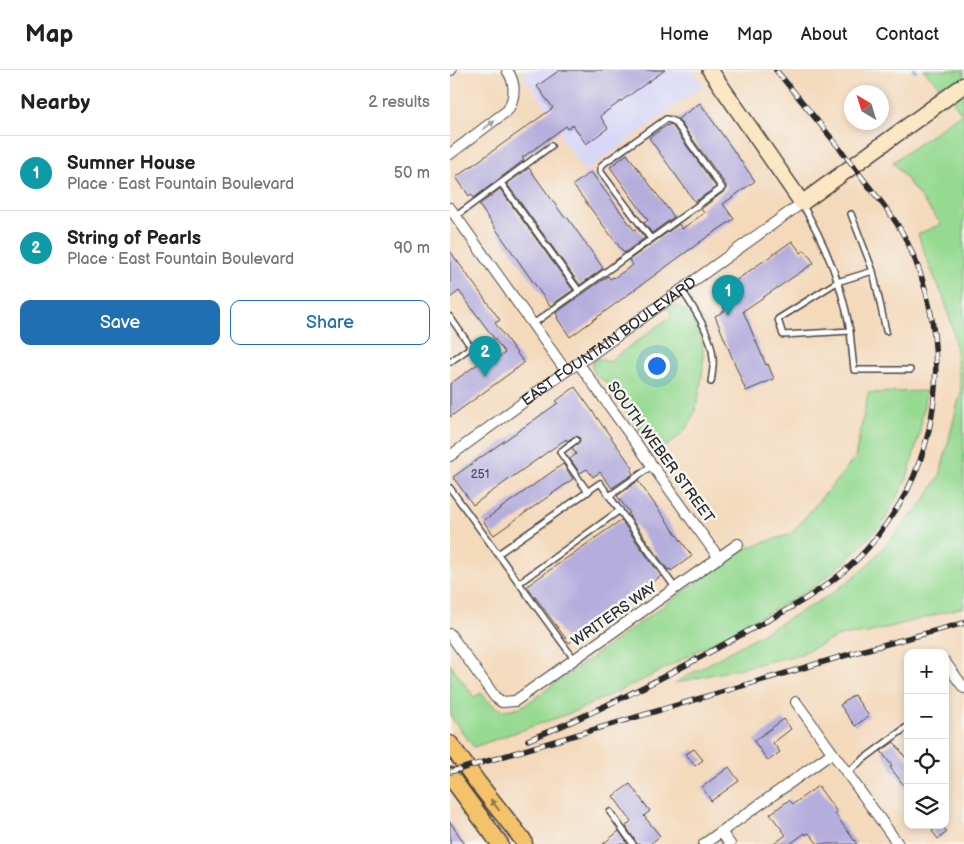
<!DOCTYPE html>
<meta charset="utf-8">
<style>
body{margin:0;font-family:"Balsamiq Sans",sans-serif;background:#f6f6f6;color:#202124}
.controls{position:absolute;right:15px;bottom:15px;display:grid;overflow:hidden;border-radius:10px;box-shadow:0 2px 8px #0003}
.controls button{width:45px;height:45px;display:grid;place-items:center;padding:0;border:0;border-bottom:1px solid #e0e0e0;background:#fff;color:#202124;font:25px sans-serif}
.compass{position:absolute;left:394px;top:15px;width:45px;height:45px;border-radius:50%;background:#fff;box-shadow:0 2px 8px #0003;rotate:322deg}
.you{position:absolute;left:206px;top:295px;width:18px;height:18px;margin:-12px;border:4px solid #fff;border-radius:50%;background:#1a73e8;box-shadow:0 0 0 8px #1a73e833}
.badge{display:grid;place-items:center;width:32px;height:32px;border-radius:50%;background:#1f6fb2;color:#fff;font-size:16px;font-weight:700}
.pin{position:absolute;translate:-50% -41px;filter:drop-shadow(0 1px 2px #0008)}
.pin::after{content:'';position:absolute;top:26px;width:18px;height:15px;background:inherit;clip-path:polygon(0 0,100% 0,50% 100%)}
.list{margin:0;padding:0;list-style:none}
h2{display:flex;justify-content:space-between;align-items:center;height:65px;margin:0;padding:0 20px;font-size:21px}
h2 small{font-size:16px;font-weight:400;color:#757577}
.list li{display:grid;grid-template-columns:32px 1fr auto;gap:15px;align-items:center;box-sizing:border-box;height:75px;padding:0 20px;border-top:1px solid #e0e0e0}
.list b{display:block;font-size:19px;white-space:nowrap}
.list p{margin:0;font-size:16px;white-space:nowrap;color:#757577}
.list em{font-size:16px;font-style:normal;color:#757577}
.actions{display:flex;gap:10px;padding:15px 20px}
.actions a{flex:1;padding:11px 0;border:1px solid #1f6fb2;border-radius:10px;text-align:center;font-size:18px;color:#1f6fb2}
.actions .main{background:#1f6fb2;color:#fff}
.icon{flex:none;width:28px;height:28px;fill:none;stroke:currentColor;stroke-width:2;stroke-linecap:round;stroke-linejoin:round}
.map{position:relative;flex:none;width:514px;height:774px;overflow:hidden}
header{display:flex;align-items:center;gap:30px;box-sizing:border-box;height:70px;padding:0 25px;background:#fff;border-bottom:1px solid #e0e0e0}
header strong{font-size:24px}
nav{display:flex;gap:28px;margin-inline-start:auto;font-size:18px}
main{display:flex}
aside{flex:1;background:#fff}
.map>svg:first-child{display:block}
</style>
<header>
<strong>Map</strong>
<nav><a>Home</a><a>Map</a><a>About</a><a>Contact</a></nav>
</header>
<main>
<aside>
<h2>Nearby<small>2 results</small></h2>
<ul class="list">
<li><span class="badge" style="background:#0f9aa8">1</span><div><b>Sumner House</b><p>Place · East Fountain Boulevard</p></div><em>50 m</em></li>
<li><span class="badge" style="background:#0f9aa8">2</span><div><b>String of Pearls</b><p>Place · East Fountain Boulevard</p></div><em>90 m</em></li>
</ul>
<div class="actions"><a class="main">Save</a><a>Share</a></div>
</aside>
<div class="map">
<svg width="514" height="774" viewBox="0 0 514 774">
<rect width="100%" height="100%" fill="#f6f6f2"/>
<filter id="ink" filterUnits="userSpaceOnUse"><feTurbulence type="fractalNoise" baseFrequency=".02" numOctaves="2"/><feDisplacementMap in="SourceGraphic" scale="10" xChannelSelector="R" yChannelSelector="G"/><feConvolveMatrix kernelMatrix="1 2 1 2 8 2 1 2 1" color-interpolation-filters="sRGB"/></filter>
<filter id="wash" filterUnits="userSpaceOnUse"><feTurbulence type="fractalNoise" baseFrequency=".0096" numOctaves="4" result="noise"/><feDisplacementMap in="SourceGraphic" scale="20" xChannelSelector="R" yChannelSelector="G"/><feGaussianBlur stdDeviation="1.12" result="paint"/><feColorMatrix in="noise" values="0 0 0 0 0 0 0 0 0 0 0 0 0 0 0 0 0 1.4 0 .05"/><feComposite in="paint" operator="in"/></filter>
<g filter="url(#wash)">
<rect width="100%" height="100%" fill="#f4d9bb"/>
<!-- built -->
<path fill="#d8d7f8" d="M 80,0 L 242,0 L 254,15 L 135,102 L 109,65 L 114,61 L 73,5 Z"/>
<!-- green -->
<path fill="#96da92" stroke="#60825e" d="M 473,0 L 514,0 L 514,537 L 418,563 L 389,566 L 348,585 L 225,613 L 380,525 L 415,498 L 474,431 L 490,405 L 511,321 L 504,265 L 495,231 L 477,190 L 468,164 L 491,154 L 443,92 L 512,43 L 484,10 Z
M 223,235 C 231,236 236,241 241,248 C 257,270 254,294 250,319 C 248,331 245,345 238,356 C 233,363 226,369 218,375 C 212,379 208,382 202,377 L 155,311 C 147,308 142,303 142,294 L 147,288 L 158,292 L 219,248 L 222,242 L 216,239 L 217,238 Z
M 476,321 L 470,361 L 457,409 L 433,453 L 396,491 L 363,518 L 201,606 L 126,641 L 24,677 L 5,653 L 0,644 L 0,594 L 24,627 L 31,623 L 32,624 C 48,642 52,643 75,635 L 293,479 L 341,464 L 405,388 L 418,323 Z"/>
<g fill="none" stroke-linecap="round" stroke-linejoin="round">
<!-- stream -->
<path stroke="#62a8d8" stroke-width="4" d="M 464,0 L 465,1"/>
</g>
<g id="blocks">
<!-- building -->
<path fill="#b5aedd" d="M 110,0 L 215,0 L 150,46 L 158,58 L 136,74 L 123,55 L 118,59 L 116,56 L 72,88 L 74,90 L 24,128 L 21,124 L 19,126 L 6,107 L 103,38 L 87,16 Z
M 250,33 L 305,111 L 273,134 L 284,149 L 257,167 L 120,267 L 107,248 L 108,247 L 106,243 L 158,206 L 160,209 L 163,207 L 164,208 L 183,195 L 179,190 L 229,154 L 232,159 L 236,156 L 254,143 L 251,139 L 276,120 L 276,115 L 228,49 Z
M 220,54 L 222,55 L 266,117 L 245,132 L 199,68 L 217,55 L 217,56 Z
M 177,84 L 224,147 L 202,163 L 194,153 L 198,150 L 160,97 Z
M 79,98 L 115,148 L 117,147 L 153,198 L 130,215 L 57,114 Z
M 141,102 L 184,160 L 187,158 L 195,168 L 174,183 L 123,115 Z
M 50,119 L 123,220 L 100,236 L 29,135 Z
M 342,171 L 351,183 L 355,180 L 364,193 L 293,241 L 316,295 L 318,294 L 324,309 L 296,321 L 265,246 L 275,241 L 273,236 L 276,234 L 268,223 Z
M 0,181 L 50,250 L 45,253 L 74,293 L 0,347 L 0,314 L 36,288 L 40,294 L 55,283 L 9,221 L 0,228 Z
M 125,317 L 183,398 L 181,400 L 183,404 L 162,418 L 150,402 L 143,407 L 137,399 L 130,403 L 120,389 L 126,384 L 122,378 L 130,371 L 129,367 L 125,366 L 117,371 L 116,369 L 23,435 L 3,407 L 108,333 L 106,331 Z
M 113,394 L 123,409 L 44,465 L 33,451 Z
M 188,411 L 242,486 L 221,501 L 220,499 L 218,500 L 178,444 L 180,443 L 167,426 Z
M 171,450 L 211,506 L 119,573 L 77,516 Z
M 404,625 L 419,646 L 405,656 L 390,635 Z
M 334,649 L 341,659 L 323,673 L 330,682 L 318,691 L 304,671 Z
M 444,672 L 458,691 L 458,721 L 440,697 L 442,696 L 431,681 Z
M 244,679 L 253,690 L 245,696 L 236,684 Z
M 279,697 L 289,711 L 261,731 L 252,717 Z
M 180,714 L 200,741 L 194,746 L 210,766 L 200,774 L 187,774 L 176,756 L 181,751 L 163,726 Z
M 368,716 L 387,742 L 385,744 L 407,774 L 368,774 L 359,763 L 356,765 L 355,763 L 340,774 L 324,774 L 336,765 L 320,744 L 339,730 L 343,734 Z
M 0,752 L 15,774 L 0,774 Z
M 489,755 L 491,755 L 497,762 L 488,769 L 482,761 Z
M 169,761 L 178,774 L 153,774 Z"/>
</g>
</g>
<g filter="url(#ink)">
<use href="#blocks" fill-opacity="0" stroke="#494541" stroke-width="1"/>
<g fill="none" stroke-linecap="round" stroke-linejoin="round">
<!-- service casing -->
<g stroke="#494541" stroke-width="8">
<path id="service" d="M 51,113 L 129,221
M 352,134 C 374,172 393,217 400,261 L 333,265 L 328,249 L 387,212 L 423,201 L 401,144
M 6,146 L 101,76
M 423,201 L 436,261
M 232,220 C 244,239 262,265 263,288 C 264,296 262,305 261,312
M 0,247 L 21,277 L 0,292
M 83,254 L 272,118 L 225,52 L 221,50 L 216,49 L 153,94 L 151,97 L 151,102 L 201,169
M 400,261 L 404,300 L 460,300
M 126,370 L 110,382 L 138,422
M 0,418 L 124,589
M 159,426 L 202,396
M 48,484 L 150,413 L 226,519
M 69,513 L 170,440
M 397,703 L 411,691 L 458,656
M 160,742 L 183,774"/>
</g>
<!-- minor casing -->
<g stroke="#494541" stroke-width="12">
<g id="minor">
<path d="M 0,0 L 1,0"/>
<path d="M 0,84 L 58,40 C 65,27 66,13 57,0"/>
<path d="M 0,138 L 116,301"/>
<path d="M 129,294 L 269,488"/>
<path id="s1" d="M 0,386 L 116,301 L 138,287 L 352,133"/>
<path d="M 0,564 L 45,627 L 52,632 L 65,631 L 288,474"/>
<path d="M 495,592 L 514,618"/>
<path d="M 346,632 L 448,774"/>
<path d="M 271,762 L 280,774"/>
<path d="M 254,774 L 382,683"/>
</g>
</g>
<!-- secondary casing -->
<g stroke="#494541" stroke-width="18">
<path id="secondary" d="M 260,0 L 352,133 L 514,15"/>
</g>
<!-- primary casing -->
<g stroke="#494541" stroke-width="19">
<path id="primary" d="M 0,674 L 28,713 L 73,770 L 74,774
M 0,706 L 50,774"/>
</g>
<!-- service -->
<use href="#service" stroke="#fff" stroke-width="5"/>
<!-- minor -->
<use href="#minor" stroke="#fff" stroke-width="10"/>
<!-- secondary -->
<use href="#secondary" stroke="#fbe7c3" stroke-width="15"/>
<!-- primary -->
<use href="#primary" stroke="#f4c26a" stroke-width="16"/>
<!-- rail casing -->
<g stroke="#2b2b2b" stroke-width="5.5">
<path id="rail" d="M 78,670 C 151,641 221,604 289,566 C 327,545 368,525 400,496 C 414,484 426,469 437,453 C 444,443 451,432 457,421 C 495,346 495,252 459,176 C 449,153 432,133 417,114 C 388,75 357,38 326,0
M 0,702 L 407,582 L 514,553"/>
</g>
<!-- rail -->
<use href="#rail" stroke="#f6f6f2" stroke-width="4" stroke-dasharray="11" stroke-linecap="butt"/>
</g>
<!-- one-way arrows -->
<defs><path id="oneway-solid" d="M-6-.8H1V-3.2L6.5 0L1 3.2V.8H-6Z" transform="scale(1.25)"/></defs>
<use fill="#a0a0a0" href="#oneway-solid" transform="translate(39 55) rotate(-36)"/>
<use fill="#90764a" href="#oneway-solid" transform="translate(45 735) rotate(-128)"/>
</g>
<g text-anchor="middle" stroke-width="5" stroke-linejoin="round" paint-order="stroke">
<!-- number labels -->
<g font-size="12" fill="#4e4c58">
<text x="30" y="408">251</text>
</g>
<!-- street labels -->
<g font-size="15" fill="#2b2b2b" stroke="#f6f6f2">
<text dy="5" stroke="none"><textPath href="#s1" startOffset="196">EAST FOUNTAIN BOULEVARD</textPath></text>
<text transform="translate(211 382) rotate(54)" y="5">SOUTH WEBER STREET</text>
<text transform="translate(164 544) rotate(-35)" y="5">WRITERS WAY</text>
</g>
</g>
</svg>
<div class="controls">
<button>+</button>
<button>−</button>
<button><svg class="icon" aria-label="locate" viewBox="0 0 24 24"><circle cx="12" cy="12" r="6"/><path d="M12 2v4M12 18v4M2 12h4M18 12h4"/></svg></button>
<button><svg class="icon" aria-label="layers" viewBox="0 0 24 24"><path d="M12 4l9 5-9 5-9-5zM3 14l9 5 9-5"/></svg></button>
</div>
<svg class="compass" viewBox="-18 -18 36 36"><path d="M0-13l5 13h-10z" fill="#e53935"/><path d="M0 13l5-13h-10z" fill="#757577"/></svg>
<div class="you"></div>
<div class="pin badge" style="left:278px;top:246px;background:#0f9aa8">1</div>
<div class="pin badge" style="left:35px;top:307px;background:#0f9aa8">2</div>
</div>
</main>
